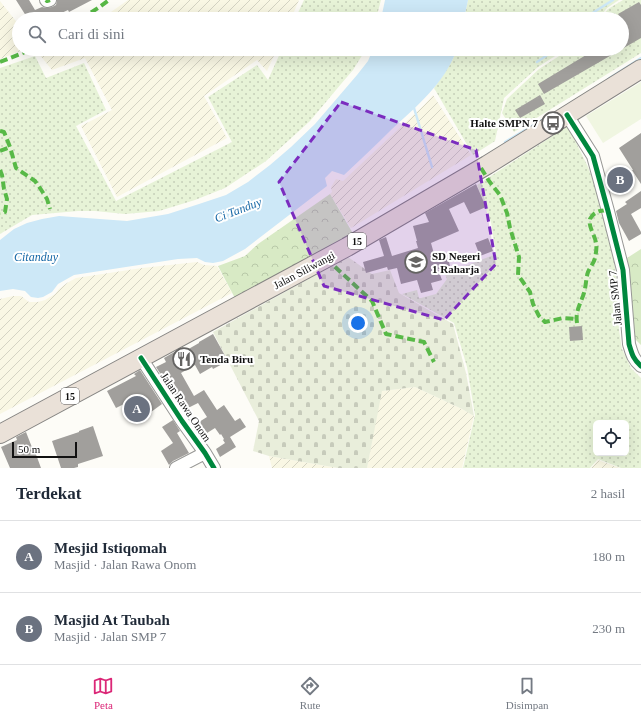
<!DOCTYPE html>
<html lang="id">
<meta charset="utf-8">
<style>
body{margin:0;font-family:Georgia,serif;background:#f6f6f7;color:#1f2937}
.controls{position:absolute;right:12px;bottom:12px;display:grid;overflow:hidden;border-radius:6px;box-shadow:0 4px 16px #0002}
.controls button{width:36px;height:36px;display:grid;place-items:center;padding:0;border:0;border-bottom:1px solid #e0e1e3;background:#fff;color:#1f2937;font:20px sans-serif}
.scale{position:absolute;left:12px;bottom:10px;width:65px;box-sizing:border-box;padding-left:4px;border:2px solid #111;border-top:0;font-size:11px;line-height:14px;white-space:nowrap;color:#111;-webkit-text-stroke:3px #fff;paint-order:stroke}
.you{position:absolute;left:358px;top:323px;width:14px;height:14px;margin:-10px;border:3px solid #fff;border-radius:50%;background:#1a73e8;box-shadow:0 0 0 6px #1a73e833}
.badge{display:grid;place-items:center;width:26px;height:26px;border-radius:50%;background:#db2777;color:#fff;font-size:13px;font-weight:700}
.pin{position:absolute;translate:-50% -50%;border:2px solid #fff;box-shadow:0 1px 4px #0006}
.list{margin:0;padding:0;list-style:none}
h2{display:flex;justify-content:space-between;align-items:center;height:52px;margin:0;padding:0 16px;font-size:17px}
h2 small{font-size:13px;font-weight:400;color:#747a83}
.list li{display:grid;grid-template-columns:26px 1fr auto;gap:12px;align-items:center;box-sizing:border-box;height:72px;padding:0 16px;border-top:1px solid #e0e1e3}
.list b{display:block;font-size:15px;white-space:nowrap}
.list p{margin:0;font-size:13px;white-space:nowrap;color:#747a83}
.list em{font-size:13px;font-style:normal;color:#747a83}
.icon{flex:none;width:22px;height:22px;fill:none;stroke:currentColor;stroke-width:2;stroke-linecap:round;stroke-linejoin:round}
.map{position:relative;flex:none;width:641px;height:468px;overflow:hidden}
.search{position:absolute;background:#fff;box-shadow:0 4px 16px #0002;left:12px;right:12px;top:12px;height:44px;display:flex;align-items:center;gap:10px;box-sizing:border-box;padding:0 14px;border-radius:22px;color:#747a83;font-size:15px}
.sheet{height:196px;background:#fff}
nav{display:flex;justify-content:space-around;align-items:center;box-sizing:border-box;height:56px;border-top:1px solid #e0e1e3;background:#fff;font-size:11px;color:#747a83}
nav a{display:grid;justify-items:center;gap:2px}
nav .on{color:#db2777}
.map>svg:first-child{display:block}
</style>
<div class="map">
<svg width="641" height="468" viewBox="0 0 641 468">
<defs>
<pattern id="farmland-furrows" width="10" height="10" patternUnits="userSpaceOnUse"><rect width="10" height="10" fill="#f9f7e4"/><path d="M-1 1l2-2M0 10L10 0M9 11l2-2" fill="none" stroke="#d4d3c3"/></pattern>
<pattern id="grass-dots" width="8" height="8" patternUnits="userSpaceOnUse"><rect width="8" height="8" fill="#e7f3d7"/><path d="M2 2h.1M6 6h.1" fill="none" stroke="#c5cfb8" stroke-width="1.8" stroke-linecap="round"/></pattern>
<pattern id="forest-crowns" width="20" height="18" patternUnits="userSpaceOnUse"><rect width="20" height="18" fill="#d8eac5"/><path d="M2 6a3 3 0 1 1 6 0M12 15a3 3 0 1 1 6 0" fill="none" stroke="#b8c8a8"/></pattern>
<pattern id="cemetery-stones" width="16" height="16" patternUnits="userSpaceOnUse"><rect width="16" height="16" fill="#e9eedb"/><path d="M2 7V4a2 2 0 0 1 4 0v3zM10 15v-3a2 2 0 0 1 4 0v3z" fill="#c7cbbb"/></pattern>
</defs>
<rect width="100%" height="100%" fill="#fdfcf7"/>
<!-- farmland -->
<path fill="url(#farmland-furrows)" d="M 128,0 L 299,0 L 291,19 L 101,19 Z
M 0,1 L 19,25 L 19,49 L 26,49 L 0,59 Z
M 48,49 L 277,49 L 267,71 L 257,60 L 204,96 L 227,138 L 117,197 L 81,126 L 112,110 L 85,58 L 52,70 L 39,54 Z
M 433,95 L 471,155 L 351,228 L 330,194 L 332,192 L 331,187 L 336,179 L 343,181 L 424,105 Z
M 197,262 L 204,265 L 217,266 L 232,293 L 0,414 L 0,299 L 13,296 L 21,296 L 29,302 L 38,302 L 45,300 L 55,294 L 59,289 L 67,283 L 76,278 L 142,268 Z
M 415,387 L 462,409 L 474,416 L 462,468 L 367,468 L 381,391 Z
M 269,456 L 338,468 L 272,468 Z
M 598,460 L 620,468 L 591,468 Z"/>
<!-- grass -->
<path fill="url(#grass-dots)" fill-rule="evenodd" d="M 304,0 L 381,0 L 376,19 L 295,19 Z
M 468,0 L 619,0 L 607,8 L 598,19 L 464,19 Z
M 623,0 L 641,0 L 641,53 L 514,132 L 502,113 L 507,99 L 539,69 L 570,49 L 622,49 L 622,19 L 600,19 L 608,9 Z
M 282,49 L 366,49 L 353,70 L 341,84 L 310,121 L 266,161 L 225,188 L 195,200 L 159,211 L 125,214 L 95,211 L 78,211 L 32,215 L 0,234 L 0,68 L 35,56 L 46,78 L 84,63 L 106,110 L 76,126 L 116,201 L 232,142 L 208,97 L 257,65 L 268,80 Z
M 457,49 L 566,49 L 538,67 L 504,98 L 495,141 L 473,155 L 434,88 C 443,75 452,64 457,49 Z
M 568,126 L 588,167 L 610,228 L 616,276 L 619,330 L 622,349 L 631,368 L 641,378 L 641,468 L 621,468 L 598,459 L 590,468 L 463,468 L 475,415 L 467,367 L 454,323 L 402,294 L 417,290 L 419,298 L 421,298 L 436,294 L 447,279 L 445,274 L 496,254 L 491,222 L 477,185 ZM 596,423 L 626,423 L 626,453 L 596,453 Z"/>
<!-- forest -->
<path fill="url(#forest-crowns)" d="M 330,194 L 355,237 L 237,302 L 218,266 L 245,256 L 258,244 Z
M 641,249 L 641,345 L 630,334 L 624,260 Z"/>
<!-- cemetery -->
<path fill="url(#cemetery-stones)" d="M 348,257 L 372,274 L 390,270 L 399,293 L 453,324 L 466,373 L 474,416 L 462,409 L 415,387 L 382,391 L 367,468 L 338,468 L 269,456 L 253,451 L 259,421 L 213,332 Z"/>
<!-- pitch -->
<path fill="#f0f6e1" d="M 641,82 L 641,119 L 603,143 L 586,116 Z"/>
<!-- water -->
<path fill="#cde8f7" d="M 385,0 L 468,0 L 464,19 L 381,19 Z
M 373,49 L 457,49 C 445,83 417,106 391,130 C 376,145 360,160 344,175 L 332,171 L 325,178 L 327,186 L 245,249 L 223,261 L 213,263 L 205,262 L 197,258 L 178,259 L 74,275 L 58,284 L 52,292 L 43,297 L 38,298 L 31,297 L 25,291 L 13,289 L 0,291 L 0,240 L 14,229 L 27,223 L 42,219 L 59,216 L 127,221 L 168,214 L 199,204 L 226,195 L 248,182 L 270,165 L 291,147 L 315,124 L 357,75 L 368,61 Z"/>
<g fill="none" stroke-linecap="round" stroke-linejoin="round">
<!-- stream -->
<path stroke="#cde8f7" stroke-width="2.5" d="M 574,19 L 591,14 L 613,0
M 537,62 L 556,49
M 608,79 L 641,58
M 413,107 L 414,108 L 432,167
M 505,142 L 552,114"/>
</g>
<!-- building -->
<path fill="#a19f9c" d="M 16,0 L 29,0 L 35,10 L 42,7 L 46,8 L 52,7 L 56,5 L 57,0 L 92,0 L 69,12 L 68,10 L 55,16 L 57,19 L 28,19 Z
M 639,2 L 641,5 L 641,38 L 622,49 L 622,33 L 628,30 L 618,14 Z
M 596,49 L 622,49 L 544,94 L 538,84 Z
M 540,95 L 545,104 L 520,118 L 515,110 Z
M 641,133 L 641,184 L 632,170 L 633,170 L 619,148 Z
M 614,173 L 628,176 L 626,187 L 612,185 Z
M 476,184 L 486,207 L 470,214 L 464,202 L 449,209 L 459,231 L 431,243 L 436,261 L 448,258 L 450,266 L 438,269 L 442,280 L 431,283 L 433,290 L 421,293 L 417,280 L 401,284 L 397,268 L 388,270 L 387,267 L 366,273 L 363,262 L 384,256 L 379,240 L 386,237 L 392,256 L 418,248 L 416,241 L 417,241 L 413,226 L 429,222 L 425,213 Z
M 641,191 L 641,208 L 631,214 L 641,232 L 641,234 L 629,241 L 619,223 L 616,211 L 627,204 L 625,202 Z
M 488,238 L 493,251 L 480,256 L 475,243 Z
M 582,326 L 583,340 L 570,341 L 569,327 Z
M 213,334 L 228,361 L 213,369 L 212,367 L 200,374 L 195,365 L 181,373 L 194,396 L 204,390 L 217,410 L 224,405 L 235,421 L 240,418 L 246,427 L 230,437 L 236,447 L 220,457 L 216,449 L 225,443 L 223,440 L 224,439 L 221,434 L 220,435 L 215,428 L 207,433 L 199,422 L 207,417 L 198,403 L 184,410 L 156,367 L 166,362 L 164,358 L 183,347 L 185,351 L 199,343 L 199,342 Z
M 140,370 L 162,404 L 151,412 L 143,399 L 142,415 L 130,414 L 130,401 L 116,408 L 107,391 L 136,376 L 134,374 Z
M 173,420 L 180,431 L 177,433 L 189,453 L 173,461 L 169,465 L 161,451 L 173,443 L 162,427 Z
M 93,426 L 103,456 L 78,464 L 78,467 L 74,468 L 61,468 L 52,441 L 79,432 L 79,431 Z
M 26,432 L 33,450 L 34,449 L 41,468 L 10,468 L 1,447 L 17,440 L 16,437 Z"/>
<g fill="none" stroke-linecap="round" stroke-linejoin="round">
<!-- minor casing -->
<g stroke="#979795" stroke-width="14">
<path id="minor" d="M 46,0 L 47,1 L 50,0
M 567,115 L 593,156 L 608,211 L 623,270 L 629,344 C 632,354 633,359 641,366
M 141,358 L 182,421 L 205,453 L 214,468
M 176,468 L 205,453"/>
</g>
<!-- highway casing -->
<g stroke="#858482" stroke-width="20">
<path id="highway" d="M 0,434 L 347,247 L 487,165 L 641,69"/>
</g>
<!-- minor -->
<use href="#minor" stroke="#fffffe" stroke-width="12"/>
<!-- highway -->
<use href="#highway" stroke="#eae1d8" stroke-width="18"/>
<!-- quiet -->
<path stroke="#58b947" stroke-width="4" stroke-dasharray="8 4" stroke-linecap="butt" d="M 46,0 L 47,1 L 50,0
M 81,19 L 98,8 L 109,0
M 0,62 L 25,52 L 31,49
M 0,131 L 4,132 L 10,147 L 16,168 L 35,181 L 40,188 L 47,199 L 50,209
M 0,151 L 10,147
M 481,168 L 489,181 L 500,195 L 507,213 L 510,228 L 519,257 L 518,275 L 530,292 L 533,304 L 539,316 L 545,322 L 563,318 L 576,319
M 0,170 L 2,175 L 4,189 L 7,199 L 5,212 L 0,213
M 328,257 L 333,265 L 372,301 L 386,334 L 424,342 L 434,362
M 577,323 C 575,311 581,303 584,293 C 586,286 586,278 588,272 C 590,267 594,263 595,258 C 596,253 597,247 596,243 C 595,235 588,227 590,219 C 593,212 602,209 608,211"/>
<!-- cycleway casing -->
<g stroke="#fff" stroke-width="8">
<path id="cycleway" d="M 567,115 L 593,156 L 608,211 L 623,270 L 629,344 C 632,354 633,359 641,366
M 141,358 L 182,421 L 205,453 L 214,468"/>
</g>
<!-- cycleway -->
<use href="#cycleway" stroke="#00873e" stroke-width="5"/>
</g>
<!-- marked area -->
<path fill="#7b2cbf" fill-opacity="0.2" stroke="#7b2cbf" stroke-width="3" stroke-dasharray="8 5" stroke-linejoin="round" d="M 341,102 L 476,150 L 496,264 L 444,320 L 324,286 L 279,182 Z"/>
<!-- icons -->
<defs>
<g id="bus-ring" transform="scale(1.15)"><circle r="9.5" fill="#fff" stroke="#646362" stroke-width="1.5"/><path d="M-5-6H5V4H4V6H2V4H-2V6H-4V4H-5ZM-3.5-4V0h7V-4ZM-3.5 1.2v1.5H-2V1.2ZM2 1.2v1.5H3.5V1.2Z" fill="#646362"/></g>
<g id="school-ring" transform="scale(1.15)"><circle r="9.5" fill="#fff" stroke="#646362" stroke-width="1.5"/><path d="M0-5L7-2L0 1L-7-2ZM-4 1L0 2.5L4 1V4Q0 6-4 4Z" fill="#646362"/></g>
<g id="restaurant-ring" transform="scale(1.15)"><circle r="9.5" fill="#fff" stroke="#646362" stroke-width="1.5"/><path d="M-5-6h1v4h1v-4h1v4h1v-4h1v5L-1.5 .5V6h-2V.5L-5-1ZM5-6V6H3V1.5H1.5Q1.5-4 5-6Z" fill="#646362"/></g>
</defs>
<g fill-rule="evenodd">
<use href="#bus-ring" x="553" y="123"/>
<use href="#school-ring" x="416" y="262"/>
<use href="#restaurant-ring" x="184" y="359"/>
</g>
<g text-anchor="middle" stroke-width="4" stroke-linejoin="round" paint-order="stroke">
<!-- shield labels -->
<g fill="#fff" stroke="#585858" stroke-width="1">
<rect x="348" y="233" width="18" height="16" rx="3"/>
<rect x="61" y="388" width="18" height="16" rx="3"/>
</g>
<g font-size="10" font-weight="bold" fill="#111">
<text x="357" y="245">15</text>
<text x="70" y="400">15</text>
</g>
<!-- poi labels -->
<g font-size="11" font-weight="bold" fill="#111" stroke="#fff" text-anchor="start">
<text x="538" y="127" text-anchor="end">Halte SMPN 7</text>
<text x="432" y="260">SD Negeri<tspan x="432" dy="13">1 Raharja</tspan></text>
<text x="200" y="363">Tenda Biru</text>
</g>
<!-- street labels -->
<g font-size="11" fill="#111" stroke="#fff">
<text transform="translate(304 270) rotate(-28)" y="4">Jalan Siliwangi</text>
<text transform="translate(615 298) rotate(-96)" y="4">Jalan SMP 7</text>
<text transform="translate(186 407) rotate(56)" y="4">Jalan Rawa Onom</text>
</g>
<!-- water labels -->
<g font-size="12" font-style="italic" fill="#1768a6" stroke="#fff">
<text transform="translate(238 210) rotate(-21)" y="4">Ci Tanduy</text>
<text x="36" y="261">Citanduy</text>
</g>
</g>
</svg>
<div class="controls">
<button><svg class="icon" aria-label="locate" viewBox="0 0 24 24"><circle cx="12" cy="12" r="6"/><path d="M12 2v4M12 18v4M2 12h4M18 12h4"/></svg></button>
</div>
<div class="scale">50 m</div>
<div class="you"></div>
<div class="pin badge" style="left:137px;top:409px;background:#6b7280">A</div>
<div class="pin badge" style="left:620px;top:180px;background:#6b7280">B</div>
<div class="search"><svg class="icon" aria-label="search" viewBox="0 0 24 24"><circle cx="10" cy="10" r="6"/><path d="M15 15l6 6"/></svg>Cari di sini</div>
</div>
<section class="sheet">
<h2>Terdekat<small>2 hasil</small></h2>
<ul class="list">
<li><span class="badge" style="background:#6b7280">A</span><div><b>Mesjid Istiqomah</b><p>Masjid · Jalan Rawa Onom</p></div><em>180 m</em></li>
<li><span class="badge" style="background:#6b7280">B</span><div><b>Masjid At Taubah</b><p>Masjid · Jalan SMP 7</p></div><em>230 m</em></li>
</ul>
</section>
<nav>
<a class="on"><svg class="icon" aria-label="map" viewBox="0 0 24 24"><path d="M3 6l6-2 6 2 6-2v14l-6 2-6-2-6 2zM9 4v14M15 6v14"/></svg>Peta</a>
<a><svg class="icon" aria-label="directions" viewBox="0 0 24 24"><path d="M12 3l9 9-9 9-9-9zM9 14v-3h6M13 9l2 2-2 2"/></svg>Rute</a>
<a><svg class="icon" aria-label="saved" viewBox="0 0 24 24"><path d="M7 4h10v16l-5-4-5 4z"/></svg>Disimpan</a>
</nav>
